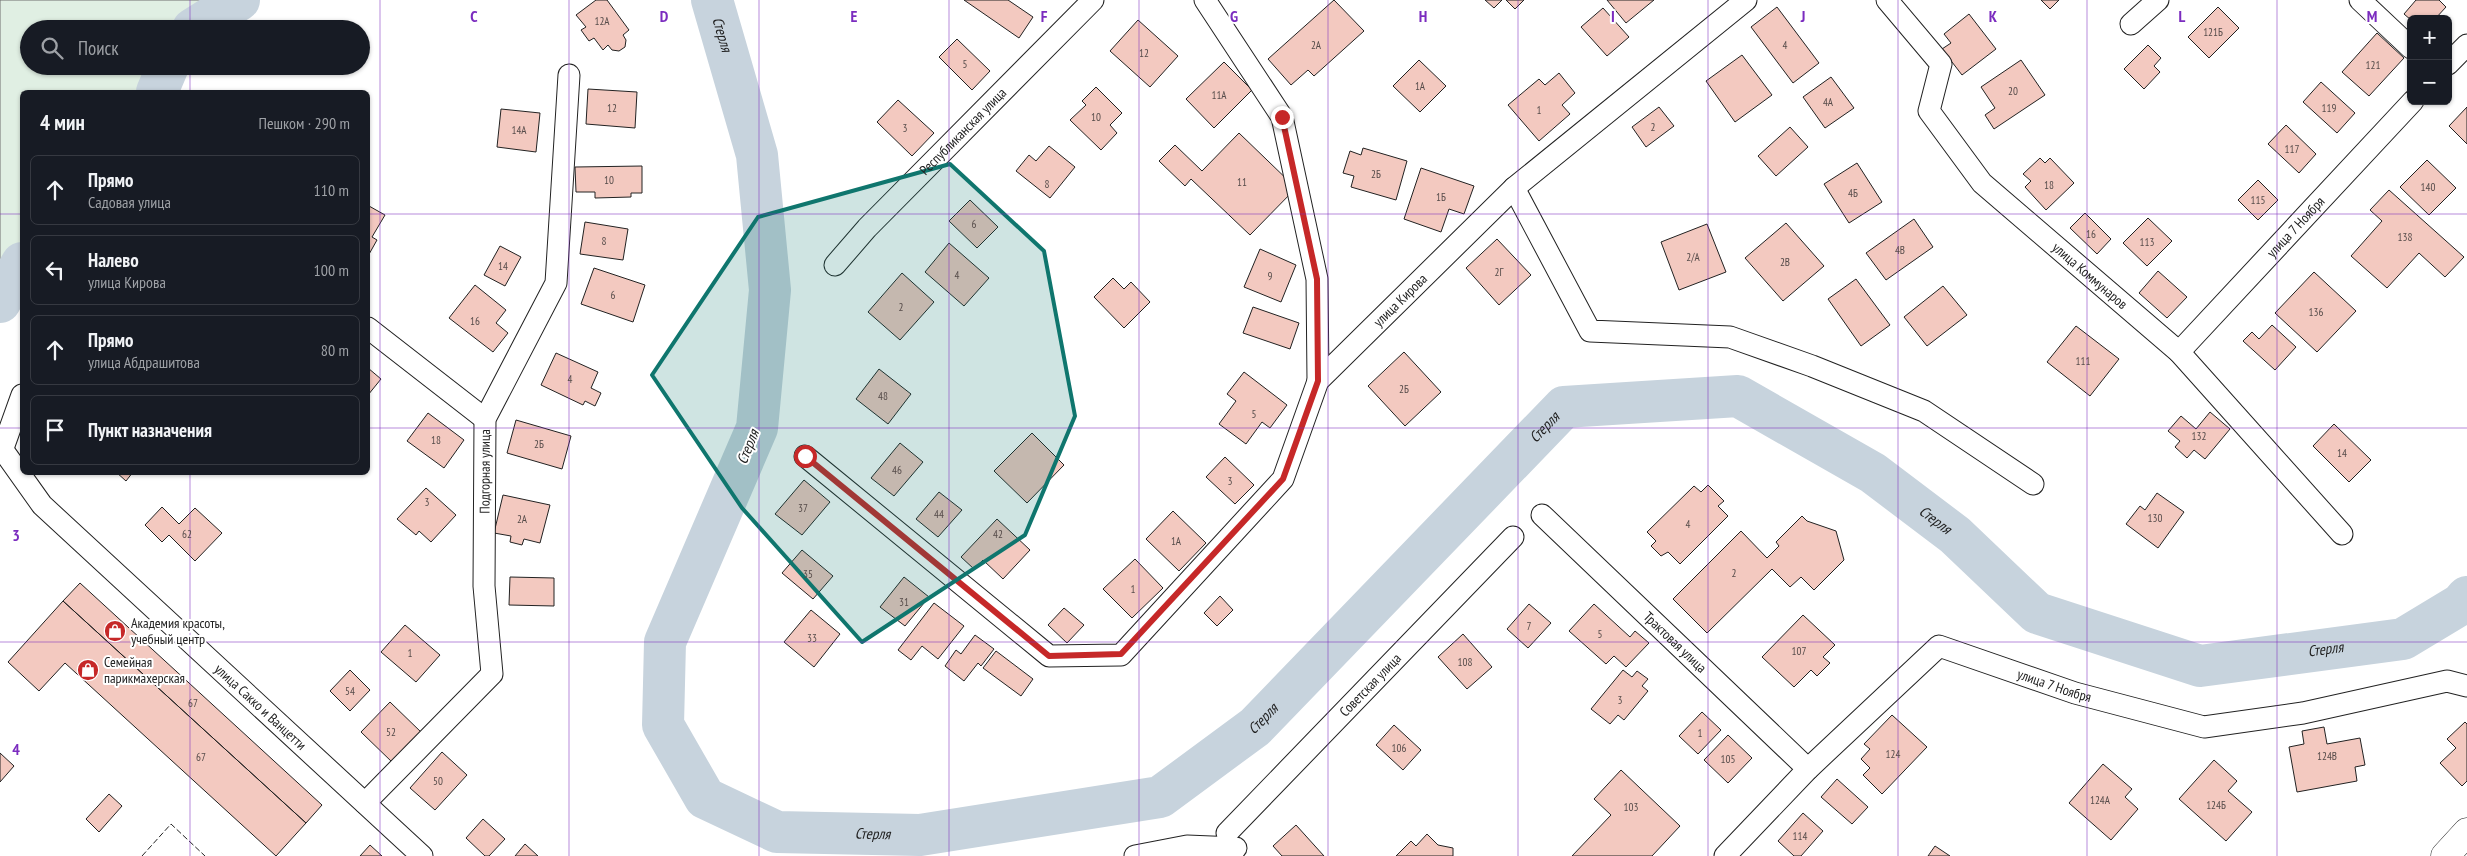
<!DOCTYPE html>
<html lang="ru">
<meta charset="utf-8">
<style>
body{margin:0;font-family:"PT Sans Narrow",sans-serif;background:#20242c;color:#f1f3f6}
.controls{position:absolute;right:15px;top:15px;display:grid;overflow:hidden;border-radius:8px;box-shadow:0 1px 4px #0004}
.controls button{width:45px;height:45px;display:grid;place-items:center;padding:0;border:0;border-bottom:1px solid #363941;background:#171b24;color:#f1f3f6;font:25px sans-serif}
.stop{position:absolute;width:15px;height:15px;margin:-11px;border:4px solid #c62828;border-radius:50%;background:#fff}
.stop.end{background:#c62828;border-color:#fff;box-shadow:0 1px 5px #0008}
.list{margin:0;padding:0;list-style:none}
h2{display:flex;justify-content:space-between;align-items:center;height:65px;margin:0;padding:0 20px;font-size:21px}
h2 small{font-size:16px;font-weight:400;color:#9ea1a6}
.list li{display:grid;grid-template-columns:32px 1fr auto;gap:15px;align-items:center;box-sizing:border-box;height:70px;margin:0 10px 10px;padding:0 10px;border:1px solid #363941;border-radius:8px}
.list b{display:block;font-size:19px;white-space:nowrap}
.list p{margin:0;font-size:16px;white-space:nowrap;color:#9ea1a6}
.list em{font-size:16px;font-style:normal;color:#9ea1a6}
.icon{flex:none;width:28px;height:28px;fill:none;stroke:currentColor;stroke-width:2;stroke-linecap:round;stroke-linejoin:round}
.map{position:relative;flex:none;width:2467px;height:856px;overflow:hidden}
.search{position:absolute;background:#171b24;box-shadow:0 1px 4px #0004;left:20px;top:20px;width:350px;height:55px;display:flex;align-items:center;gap:12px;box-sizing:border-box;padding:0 18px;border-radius:28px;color:#9ea1a6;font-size:19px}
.panel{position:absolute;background:#171b24;box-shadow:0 1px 4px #0004;left:20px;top:90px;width:350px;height:385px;border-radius:8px}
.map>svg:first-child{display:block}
</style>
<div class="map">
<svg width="2467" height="856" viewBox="0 0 2467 856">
<rect width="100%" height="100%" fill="#fff"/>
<!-- green -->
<path fill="#e0efe3" stroke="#6f6f6f" d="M 0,0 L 219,0 L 202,11 L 170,25 L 169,29 L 29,29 L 29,66 L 155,66 L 144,92 L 22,92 L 22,248 L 13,257 L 0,280 Z"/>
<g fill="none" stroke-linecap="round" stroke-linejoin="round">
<!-- river -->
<g stroke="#c7d3dd" stroke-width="42">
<path id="s1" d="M 712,0 L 757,155 L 770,290 L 757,428 L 665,642 L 663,725 L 705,798 L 777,832 L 920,835 L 1160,797 L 1255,727 L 1564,407 L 1738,396 L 1873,473 L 1955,535 L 2037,613 L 2200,666 L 2403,639 L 2461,604 L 2467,597"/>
<path d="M 193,29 L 239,0"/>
<path d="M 157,92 L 168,66"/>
<path d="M 0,302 L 22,263"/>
</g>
</g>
<!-- building -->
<path fill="#f3c9c0" stroke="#222" d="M 596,0 L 607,0 L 629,30 L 623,35 L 626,40 L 625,47 L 619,51 L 612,50 L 608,45 L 603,50 L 594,38 L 589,41 L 581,30 L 586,27 L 576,15 Z
M 964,0 L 1008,0 L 1033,17 L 1019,38 Z
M 1334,0 L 1364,31 L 1314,76 L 1308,70 L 1291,85 L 1268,59 Z
M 1485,0 L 1502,0 L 1494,8 Z
M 1506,0 L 1524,0 L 1515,9 Z
M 1607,0 L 1654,0 L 1626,23 Z
M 2041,0 L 2059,0 L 2050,9 Z
M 2416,0 L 2439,0 L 2446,7 L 2435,19 L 2411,20 L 2404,14 Z
M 1777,7 L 1819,63 L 1793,83 L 1751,27 Z
M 2218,7 L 2239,28 L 2209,58 L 2188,37 Z
M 1603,8 L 1629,37 L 1607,56 L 1581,27 Z
M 1969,14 L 1996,49 L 1962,75 L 1942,49 L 1951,43 L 1944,34 Z
M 1138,20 L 1178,56 L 1150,87 L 1110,51 Z
M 2377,33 L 2404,58 L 2369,96 L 2342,72 Z
M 957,39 L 990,71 L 972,90 L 939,57 Z
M 2148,45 L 2161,58 L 2154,66 L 2160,72 L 2144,89 L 2124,69 Z
M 1742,55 L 1772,95 L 1735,122 L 1706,81 Z
M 1419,60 L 1446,86 L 1420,112 L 1393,86 Z
M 2021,60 L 2045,95 L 1994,129 L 1985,115 L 1995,108 L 1981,87 Z
M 1224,62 L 1252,90 L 1214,128 L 1186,99 Z
M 1559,73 L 1575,93 L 1562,105 L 1570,114 L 1539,141 L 1508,105 L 1539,79 L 1545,85 Z
M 1831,77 L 1854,108 L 1825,128 L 1803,97 Z
M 2321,82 L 2355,113 L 2337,133 L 2303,102 Z
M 1096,87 L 1122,113 L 1110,125 L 1117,133 L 1101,150 L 1070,120 L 1086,105 L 1082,101 Z
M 588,89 L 637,92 L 635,128 L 586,124 Z
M 898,100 L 934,133 L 912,156 L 877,122 Z
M 1659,107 L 1674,126 L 1646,147 L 1632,127 Z
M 2467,107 L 2467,144 L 2449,126 Z
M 501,109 L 540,113 L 536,152 L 497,147 Z
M 2286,125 L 2316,154 L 2299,173 L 2268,144 Z
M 1790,127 L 1808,147 L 1776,176 L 1758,156 Z
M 1239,133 L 1296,188 L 1250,235 L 1191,179 L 1185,186 L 1159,161 L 1175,145 L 1202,171 Z
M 1049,146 L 1075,167 L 1050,198 L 1016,171 L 1029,155 L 1036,161 Z
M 1363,148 L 1407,161 L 1396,200 L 1351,187 L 1354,176 L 1343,173 L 1350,151 L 1361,155 Z
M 2040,158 L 2045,163 L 2050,158 L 2074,183 L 2046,210 L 2025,187 L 2031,181 L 2023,174 Z
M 2427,160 L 2456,188 L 2429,215 L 2400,187 Z
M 1857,163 L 1882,202 L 1849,223 L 1824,184 Z
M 642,166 L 642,193 L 631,193 L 631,197 L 595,198 L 595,192 L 576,192 L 575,167 Z
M 1421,168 L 1474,186 L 1464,214 L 1449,209 L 1441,232 L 1404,219 Z
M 2258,180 L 2278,200 L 2258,220 L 2238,200 Z
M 2389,190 L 2464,257 L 2445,277 L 2419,253 L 2387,288 L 2351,256 L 2382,221 L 2370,210 Z
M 970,200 L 998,227 L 977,248 L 949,221 Z
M 369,206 L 385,215 L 372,237 L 377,240 L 368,256 Z
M 2085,213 L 2111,239 L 2097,254 L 2070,228 Z
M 2148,218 L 2172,241 L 2147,266 L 2123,243 Z
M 1914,219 L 1933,247 L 1886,280 L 1866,253 Z
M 585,222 L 628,229 L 623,260 L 580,254 Z
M 1786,223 L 1824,266 L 1783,301 L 1745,258 Z
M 1707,224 L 1726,272 L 1679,290 L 1661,242 Z
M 1497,239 L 1531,275 L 1499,305 L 1466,268 Z
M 949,243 L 989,278 L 964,306 L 925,272 Z
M 500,246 L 521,257 L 505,286 L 484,275 Z
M 1260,249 L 1296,265 L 1281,302 L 1244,287 Z
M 594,268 L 645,285 L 633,322 L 581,304 Z
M 2158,271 L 2187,297 L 2167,318 L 2139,293 Z
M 2314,272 L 2356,311 L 2317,352 L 2275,313 Z
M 902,273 L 934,302 L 900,340 L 868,312 Z
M 1113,278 L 1124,289 L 1131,282 L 1150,302 L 1124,328 L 1094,297 Z
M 1856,279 L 1890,325 L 1861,346 L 1828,299 Z
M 475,285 L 506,310 L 496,323 L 508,333 L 493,352 L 449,318 Z
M 1943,286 L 1967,315 L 1927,346 L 1904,317 Z
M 1253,307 L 1299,323 L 1290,349 L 1243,333 Z
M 2272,325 L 2296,347 L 2275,370 L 2243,341 L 2252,332 L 2259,339 Z
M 2076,326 L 2119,359 L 2090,396 L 2047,362 Z
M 1404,352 L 1441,392 L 1405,426 L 1368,386 Z
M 556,353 L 598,372 L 591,388 L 601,393 L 595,406 L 585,401 L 583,405 L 541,385 Z
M 368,368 L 381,379 L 368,395 Z
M 879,369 L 911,394 L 888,424 L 856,399 Z
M 1244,372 L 1287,405 L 1270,428 L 1262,422 L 1246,444 L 1219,424 L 1236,401 L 1227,394 Z
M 2210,412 L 2230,429 L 2205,459 L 2194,450 L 2187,458 L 2175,447 L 2180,441 L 2168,431 L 2181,416 L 2196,429 Z
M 428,413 L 464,440 L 444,468 L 407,441 Z
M 516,420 L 571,436 L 562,469 L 507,453 Z
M 2334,424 L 2371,460 L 2349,482 L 2313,446 Z
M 1032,433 L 1064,465 L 1027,503 L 994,471 Z
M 900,443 L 923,462 L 894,496 L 871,478 Z
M 1225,457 L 1254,485 L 1235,504 L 1206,477 Z
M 116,472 L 133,472 L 126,481 Z
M 804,480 L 830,502 L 802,535 L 775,514 Z
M 1708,485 L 1724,501 L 1718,506 L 1728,516 L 1680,564 L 1668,552 L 1661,556 L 1651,546 L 1656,541 L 1647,532 L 1694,486 L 1701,492 Z
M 426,488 L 456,515 L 431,542 L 419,531 L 416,535 L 397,519 Z
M 939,492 L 962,510 L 938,537 L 916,519 Z
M 2157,493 L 2184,512 L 2158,548 L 2126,524 L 2140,506 L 2145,510 Z
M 503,495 L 550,505 L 540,543 L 524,539 L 522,545 L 510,542 L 511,536 L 494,533 Z
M 162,507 L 179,524 L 195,508 L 222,533 L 195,561 L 169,535 L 162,542 L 145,525 Z
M 1173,511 L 1206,543 L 1179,571 L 1146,539 Z
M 1802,516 L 1807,521 L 1836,531 L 1844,560 L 1814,590 L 1801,577 L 1790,587 L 1772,569 L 1707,633 L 1673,599 L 1741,531 L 1767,558 L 1779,546 L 1776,542 Z
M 997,519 L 1030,550 L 1003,579 L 983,560 L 974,569 L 961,557 Z
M 802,550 L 833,576 L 813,599 L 782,573 Z
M 1135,559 L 1163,588 L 1132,618 L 1103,589 Z
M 510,577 L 554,578 L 554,606 L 509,605 Z
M 904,577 L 929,597 L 905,626 L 880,607 Z
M 80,583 L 322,805 L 306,823 L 63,601 Z
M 1220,596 L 1233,610 L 1217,626 L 1204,613 Z
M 63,601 L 306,823 L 276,856 L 65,663 L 39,691 L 8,662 Z
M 934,603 L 964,626 L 938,659 L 922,646 L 911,660 L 898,650 Z
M 1529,604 L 1551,623 L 1528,648 L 1507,629 Z
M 1594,604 L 1630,637 L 1635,631 L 1649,643 L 1626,667 L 1614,656 L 1606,664 L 1569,631 Z
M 1064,608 L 1084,625 L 1067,643 L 1048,625 Z
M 811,610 L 840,634 L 814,667 L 784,642 Z
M 1803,615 L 1835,645 L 1823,657 L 1830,663 L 1817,676 L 1811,670 L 1794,687 L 1762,657 Z
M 405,625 L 440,655 L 416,682 L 381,652 Z
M 1463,634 L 1492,667 L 1467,689 L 1438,657 Z
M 975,635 L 994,649 L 981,666 L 978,663 L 964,681 L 945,666 L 956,650 L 961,654 Z
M 996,651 L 1033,679 L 1021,696 L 983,668 Z
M 350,670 L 370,690 L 350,711 L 330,691 Z
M 1623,670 L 1632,677 L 1637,671 L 1648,679 L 1642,686 L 1648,691 L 1624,720 L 1618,715 L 1610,724 L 1591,709 Z
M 390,702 L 422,733 L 393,763 L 361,732 Z
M 1702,712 L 1721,730 L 1698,754 L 1679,736 Z
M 1892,715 L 1927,747 L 1882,794 L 1863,775 L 1870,768 L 1861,759 L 1870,749 L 1864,744 Z
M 2465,722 L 2467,724 L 2467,781 L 2462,786 L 2440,763 L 2456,748 L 2447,739 Z
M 1394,725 L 1421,750 L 1403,770 L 1376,745 Z
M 2324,727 L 2327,744 L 2360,738 L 2365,765 L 2355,767 L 2357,781 L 2297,792 L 2289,747 L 2304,744 L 2302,731 Z
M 1728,735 L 1752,758 L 1728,783 L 1704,760 Z
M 442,752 L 467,775 L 435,810 L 410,788 Z
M 0,753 L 14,766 L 0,782 Z
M 2214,760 L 2237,781 L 2228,791 L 2252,812 L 2226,841 L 2179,799 Z
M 2103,764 L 2132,789 L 2125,797 L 2138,809 L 2111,840 L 2069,803 Z
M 1621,770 L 1680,826 L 1652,856 L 1572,856 L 1611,815 L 1594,799 Z
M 1837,779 L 1868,807 L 1852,824 L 1821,797 Z
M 109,794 L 122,806 L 99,832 L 86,819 Z
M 1803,813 L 1823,831 L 1801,856 L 1794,856 L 1778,841 Z
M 483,819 L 505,839 L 489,856 L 485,856 L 466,838 Z
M 1296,825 L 1324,856 L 1282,856 L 1273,846 Z
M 1427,834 L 1438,845 L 1453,848 L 1453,856 L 1396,856 L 1411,841 L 1416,846 Z
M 525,844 L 538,856 L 515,856 Z
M 370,845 L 382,856 L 360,856 Z
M 1935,846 L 1950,856 L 1928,856 Z"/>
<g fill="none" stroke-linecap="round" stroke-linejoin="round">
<!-- minor casing -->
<g stroke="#222" stroke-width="23">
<g id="minor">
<path d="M 1205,0 L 1282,117 L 1317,279 L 1318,381"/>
<path id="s2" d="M 1887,0 L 1941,64 L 1929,111 L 1982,183 L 2179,352 L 2342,534"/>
<path d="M 2360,0 L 2411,48"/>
<path d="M 2131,24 L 2158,0"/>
<path d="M 2448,64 L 2467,45"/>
<path d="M 1514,188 L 1590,331 L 1730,337 L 1812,366 L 1924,411 L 2033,484"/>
<path id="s3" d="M 835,265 L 867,228 L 1093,0"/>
<path d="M 368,328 L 485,419"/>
<path id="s4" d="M 2179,352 L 2413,101"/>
<path id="s5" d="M 0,446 L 42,505 L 422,856"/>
<path d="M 3,448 L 22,395"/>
<path id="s6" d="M 805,456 L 1049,656 L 1121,655 L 1283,479 L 1318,381 L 1514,188 L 1746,0"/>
<path id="s7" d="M 1542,515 L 1808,769"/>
<path id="s8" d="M 365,803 L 492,674 L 484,586 L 485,419 L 556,283 L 569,75"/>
<path id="s9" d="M 1227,833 L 1513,537"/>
<path d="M 1135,856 L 1187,846 L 1236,848"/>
<path id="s10" d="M 1725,856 L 1808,769 L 1939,646 L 2075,693 L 2204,727 L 2303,713 L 2447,681 L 2467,686"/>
</g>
</g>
<!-- secondary casing -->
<g stroke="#222" stroke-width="29">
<path id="secondary" d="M 2445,856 L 2467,832"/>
</g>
<!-- minor -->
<use href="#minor" stroke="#fff" stroke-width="21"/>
<!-- secondary -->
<use href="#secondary" stroke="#fff" stroke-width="28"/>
<!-- fence -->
<path stroke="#222" stroke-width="1" stroke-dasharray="6 2.5" stroke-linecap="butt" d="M 142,856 L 171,824 L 205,856"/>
</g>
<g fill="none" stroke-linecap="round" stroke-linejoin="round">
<!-- route -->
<path stroke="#c62828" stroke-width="6" d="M 805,456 L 1049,656 L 1121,654 L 1283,479 L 1318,381 L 1317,279 L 1282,117"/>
</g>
<!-- marked area -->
<path fill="#0f766e" fill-opacity="0.2" stroke="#0f766e" stroke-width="4" stroke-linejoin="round" d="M 950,164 L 1044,251 L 1075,416 L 1025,535 L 862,642 L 742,508 L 652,375 L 758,217 Z"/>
<!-- grid -->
<path fill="none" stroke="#7b2cbf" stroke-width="1" stroke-opacity="0.55" d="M 190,0 L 190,29M 380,0 L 380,856M 569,0 L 569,856M 759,0 L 759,856M 949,0 L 949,856M 1139,0 L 1139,856M 1328,0 L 1328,856M 1518,0 L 1518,856M 1708,0 L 1708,856M 1898,0 L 1898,856M 2087,0 L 2087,856M 2277,0 L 2277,856M 190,66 L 190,92M 0,214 L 22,214M 368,214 L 2467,214M 0,428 L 22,428M 368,428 L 2467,428M 190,472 L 190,856M 0,642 L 2467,642"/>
<!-- icons -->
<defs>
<g id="shop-disc" transform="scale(1.125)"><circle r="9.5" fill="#c62828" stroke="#fff"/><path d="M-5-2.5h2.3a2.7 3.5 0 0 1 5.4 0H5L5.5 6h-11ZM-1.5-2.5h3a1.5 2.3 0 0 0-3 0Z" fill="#fff"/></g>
</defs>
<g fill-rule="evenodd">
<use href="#shop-disc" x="115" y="631"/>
<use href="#shop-disc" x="88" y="670"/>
</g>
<g text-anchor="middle" stroke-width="4" stroke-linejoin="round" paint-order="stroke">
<!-- number labels -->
<g font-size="11" fill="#564c4a">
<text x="602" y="25">12А</text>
<text x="2213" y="36">121Б</text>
<text x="1316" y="49">2А</text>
<text x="1785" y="49">4</text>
<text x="1144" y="57">12</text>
<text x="965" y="68">5</text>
<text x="2373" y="69">121</text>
<text x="1420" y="90">1А</text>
<text x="2013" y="95">20</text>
<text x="1219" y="99">11А</text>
<text x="1828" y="106">4А</text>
<text x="612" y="112">12</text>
<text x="2329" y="112">119</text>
<text x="1539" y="114">1</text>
<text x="1096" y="121">10</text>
<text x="1653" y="131">2</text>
<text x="905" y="132">3</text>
<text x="519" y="134">14А</text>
<text x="2292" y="153">117</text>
<text x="1376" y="178">2Б</text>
<text x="609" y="184">10</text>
<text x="1242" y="186">11</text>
<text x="1047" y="188">8</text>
<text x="2049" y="189">18</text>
<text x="2428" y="191">140</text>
<text x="1853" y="197">4Б</text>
<text x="1441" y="201">1Б</text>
<text x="2258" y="204">115</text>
<text x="974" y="228">6</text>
<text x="2091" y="238">16</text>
<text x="2405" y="241">138</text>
<text x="604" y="245">8</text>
<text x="2147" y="246">113</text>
<text x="1900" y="254">4В</text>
<text x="1693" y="261">2/А</text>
<text x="1785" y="266">2В</text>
<text x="503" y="270">14</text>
<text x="1499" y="276">2Г</text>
<text x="957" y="279">4</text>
<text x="1270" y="280">9</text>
<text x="613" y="299">6</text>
<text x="901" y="311">2</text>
<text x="2316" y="316">136</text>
<text x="475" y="325">16</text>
<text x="2083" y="365">111</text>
<text x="570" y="383">4</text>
<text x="1404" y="393">2Б</text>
<text x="883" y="400">48</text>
<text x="1254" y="418">5</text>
<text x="2199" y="440">132</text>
<text x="436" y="444">18</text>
<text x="539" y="448">2Б</text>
<text x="2342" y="457">14</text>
<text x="897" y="474">46</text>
<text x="1230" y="485">3</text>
<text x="427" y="506">3</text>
<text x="803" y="512">37</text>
<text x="939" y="518">44</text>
<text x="2155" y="522">130</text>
<text x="522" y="523">2А</text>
<text x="1688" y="528">4</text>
<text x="187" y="538">62</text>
<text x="998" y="538">42</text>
<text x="1176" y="545">1А</text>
<text x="1734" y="577">2</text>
<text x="808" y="578">35</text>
<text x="1133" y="593">1</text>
<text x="904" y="606">31</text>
<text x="1529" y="630">7</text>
<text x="1600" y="638">5</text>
<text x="812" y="642">33</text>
<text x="1799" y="655">107</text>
<text x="410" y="657">1</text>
<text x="1465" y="666">108</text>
<text x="350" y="695">54</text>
<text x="1620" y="704">3</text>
<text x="193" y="707">67</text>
<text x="391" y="736">52</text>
<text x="1700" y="737">1</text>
<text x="1399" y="752">106</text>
<text x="1893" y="758">124</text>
<text x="2327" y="760">124В</text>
<text x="201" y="761">67</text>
<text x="1728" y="763">105</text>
<text x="438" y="785">50</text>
<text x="2100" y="804">124А</text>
<text x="2216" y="809">124Б</text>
<text x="1631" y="811">103</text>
<text x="1800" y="840">114</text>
</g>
<!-- street labels -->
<g font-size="14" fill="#222" stroke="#fff">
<text dy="5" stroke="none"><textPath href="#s3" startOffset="185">Республиканская улица</textPath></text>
<text dy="5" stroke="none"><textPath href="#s4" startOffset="171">улица 7 Ноября</textPath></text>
<text dy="5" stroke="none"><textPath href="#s2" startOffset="364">улица Коммунаров</textPath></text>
<text dy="5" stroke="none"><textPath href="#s6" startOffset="846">улица Кирова</textPath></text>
<text dy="5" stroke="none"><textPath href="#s8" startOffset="384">Подгорная улица</textPath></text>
<text dy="5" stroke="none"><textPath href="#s7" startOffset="184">Трактовая улица</textPath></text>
<text dy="5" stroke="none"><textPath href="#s9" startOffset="206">Советская улица</textPath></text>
<text dy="5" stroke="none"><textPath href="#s10" startOffset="422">улица 7 Ноября</textPath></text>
<text dy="5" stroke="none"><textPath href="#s5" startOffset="370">улица Сакко и Ванцетти</textPath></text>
</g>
<!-- poi labels -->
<g font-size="14" fill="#222" stroke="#fff" text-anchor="start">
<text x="131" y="628">Академия красоты,<tspan x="131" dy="16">учебный центр</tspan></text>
<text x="104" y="667">Семейная<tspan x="104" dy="16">парикмахерская</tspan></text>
</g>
<!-- water labels -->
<g font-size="15" font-style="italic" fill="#222" stroke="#fff">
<text dy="5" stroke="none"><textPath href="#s1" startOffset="36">Стерля</textPath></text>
<text dy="5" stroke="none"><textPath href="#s1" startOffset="1836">Стерля</textPath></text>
<text transform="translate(748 447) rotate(-68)" y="5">Стерля</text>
<text dy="5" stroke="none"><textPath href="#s1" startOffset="2272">Стерля</textPath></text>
<text dy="5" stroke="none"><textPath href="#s1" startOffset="2708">Стерля</textPath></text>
<text dy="5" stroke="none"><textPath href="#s1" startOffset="1431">Стерля</textPath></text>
<text dy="5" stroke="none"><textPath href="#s1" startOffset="1011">Стерля</textPath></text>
</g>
</g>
<g font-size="16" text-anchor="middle" font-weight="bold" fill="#7b2cbf" stroke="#fff" stroke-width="4" stroke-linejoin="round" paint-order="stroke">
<text x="474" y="22">C</text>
<text x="664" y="22">D</text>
<text x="854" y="22">E</text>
<text x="1044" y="22">F</text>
<text x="1234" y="22">G</text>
<text x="1423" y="22">H</text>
<text x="1613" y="22">I</text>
<text x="1803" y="22">J</text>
<text x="1993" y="22">K</text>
<text x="2182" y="22">L</text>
<text x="2372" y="22">M</text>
<text x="16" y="541">3</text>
<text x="16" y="755">4</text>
</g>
</svg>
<div class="controls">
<button>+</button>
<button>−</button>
</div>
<div class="stop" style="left:805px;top:456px"></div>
<div class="stop end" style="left:1282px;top:117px"></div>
<div class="search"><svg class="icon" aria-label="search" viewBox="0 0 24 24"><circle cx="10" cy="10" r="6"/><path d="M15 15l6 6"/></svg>Поиск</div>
<section class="panel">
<h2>4 мин<small>Пешком · 290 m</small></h2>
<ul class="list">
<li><svg class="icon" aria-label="ahead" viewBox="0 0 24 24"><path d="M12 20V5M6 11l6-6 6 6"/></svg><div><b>Прямо</b><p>Садовая улица</p></div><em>110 m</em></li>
<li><svg class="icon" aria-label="left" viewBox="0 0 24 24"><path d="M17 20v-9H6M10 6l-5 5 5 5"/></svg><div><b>Налево</b><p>улица Кирова</p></div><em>100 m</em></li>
<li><svg class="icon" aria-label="ahead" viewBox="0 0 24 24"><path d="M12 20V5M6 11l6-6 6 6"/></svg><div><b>Прямо</b><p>улица Абдрашитова</p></div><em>80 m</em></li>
<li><svg class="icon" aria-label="arrive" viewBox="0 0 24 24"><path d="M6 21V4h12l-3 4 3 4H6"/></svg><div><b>Пункт назначения</b></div></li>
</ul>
</section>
</div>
